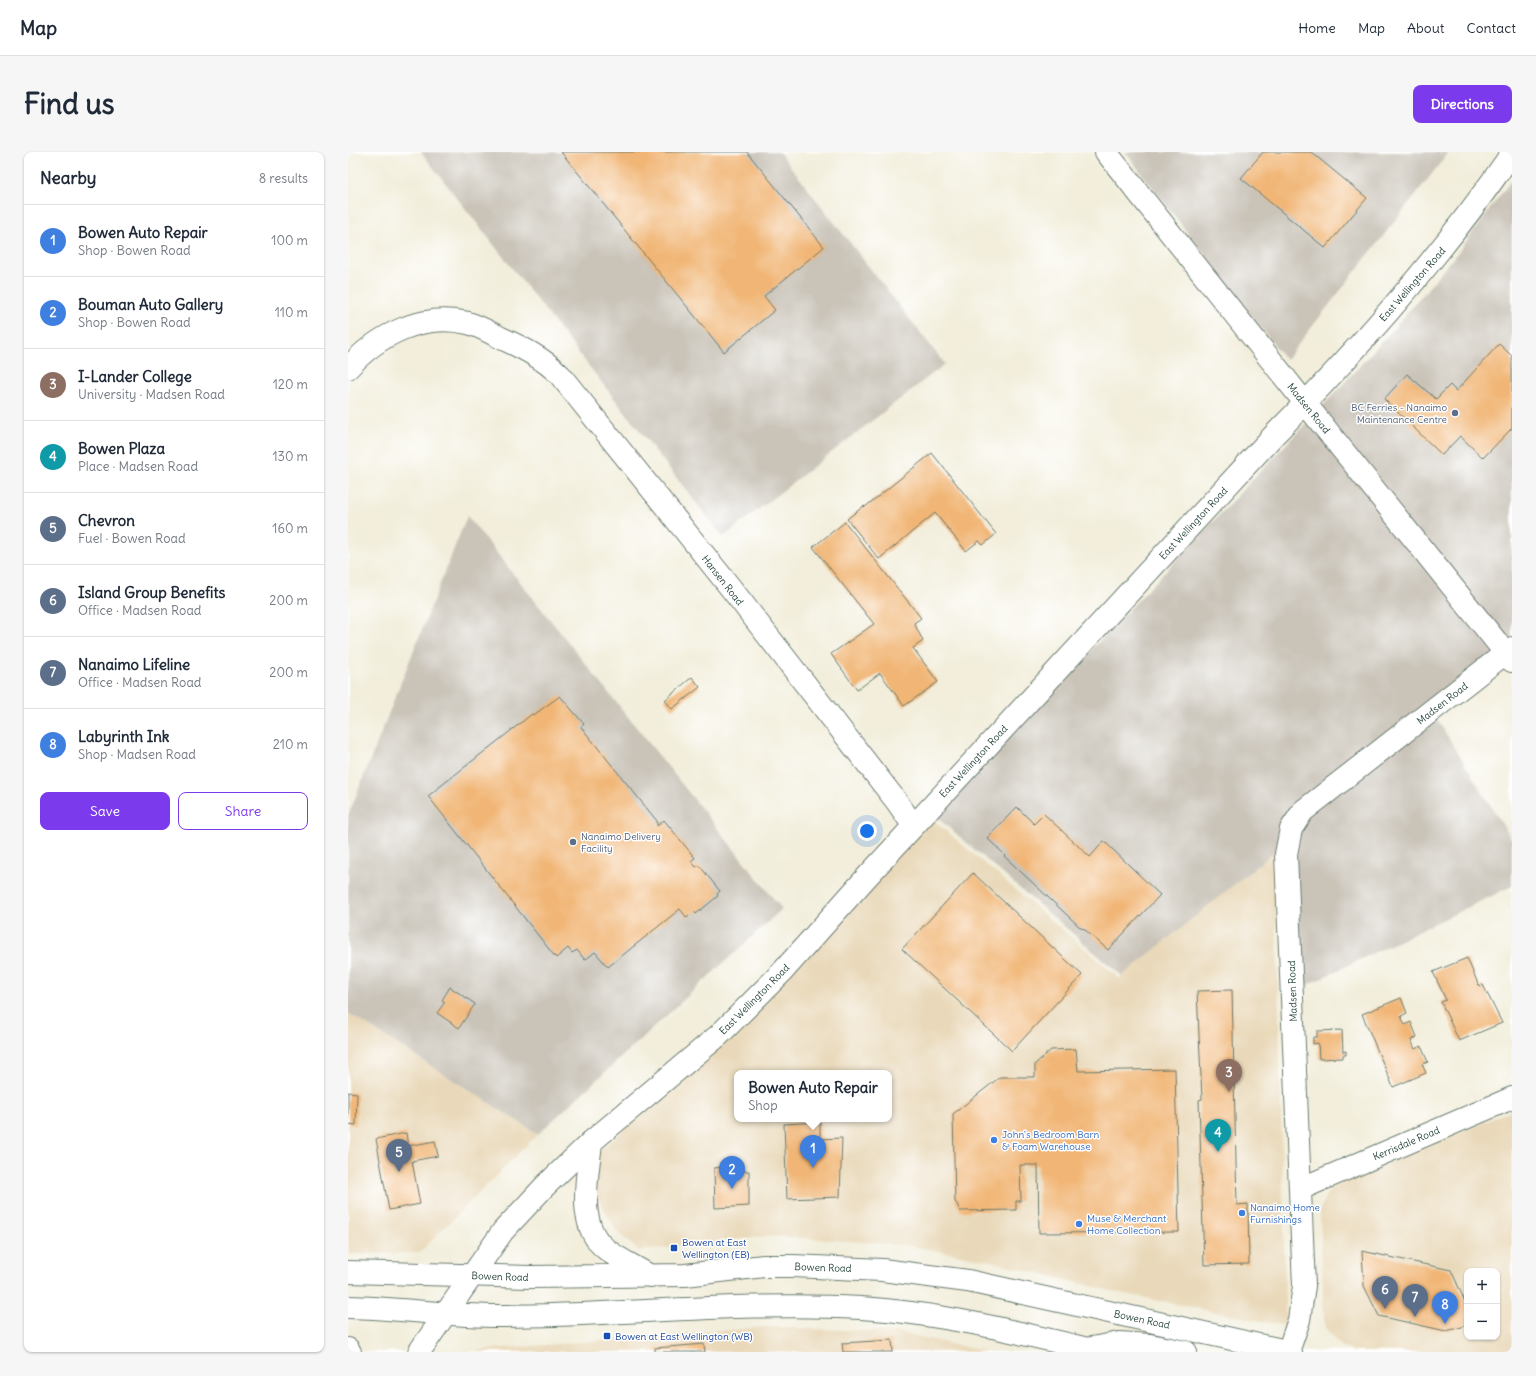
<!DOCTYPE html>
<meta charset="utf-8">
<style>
body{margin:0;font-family:Delius,sans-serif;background:#f6f6f7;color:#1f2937}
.controls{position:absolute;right:12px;bottom:12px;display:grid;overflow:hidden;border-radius:8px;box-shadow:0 1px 3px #0004}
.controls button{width:36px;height:36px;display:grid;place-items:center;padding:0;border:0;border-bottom:1px solid #e0e1e3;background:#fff;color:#1f2937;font:20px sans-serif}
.you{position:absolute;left:519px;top:679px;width:14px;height:14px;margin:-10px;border:3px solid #fff;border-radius:50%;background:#1a73e8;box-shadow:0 0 0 6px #1a73e833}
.badge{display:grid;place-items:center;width:26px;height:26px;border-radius:50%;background:#7c3aed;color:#fff;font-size:13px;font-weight:700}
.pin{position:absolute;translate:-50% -33px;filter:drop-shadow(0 1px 2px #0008)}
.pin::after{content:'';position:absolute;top:21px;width:14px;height:12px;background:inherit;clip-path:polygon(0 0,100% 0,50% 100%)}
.popup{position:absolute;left:386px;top:918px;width:158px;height:52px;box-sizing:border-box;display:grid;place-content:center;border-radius:8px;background:#fff;filter:drop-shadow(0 1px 3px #0005);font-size:13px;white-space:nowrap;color:#747a83}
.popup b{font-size:15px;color:#1f2937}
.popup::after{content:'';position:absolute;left:50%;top:100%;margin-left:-8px;border:8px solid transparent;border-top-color:#fff}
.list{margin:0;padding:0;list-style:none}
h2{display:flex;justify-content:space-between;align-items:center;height:52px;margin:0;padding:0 16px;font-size:17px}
h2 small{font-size:13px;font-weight:400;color:#747a83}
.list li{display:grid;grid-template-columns:26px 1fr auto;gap:12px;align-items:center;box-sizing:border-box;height:72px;padding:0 16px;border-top:1px solid #e0e1e3}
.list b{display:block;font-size:15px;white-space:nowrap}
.list p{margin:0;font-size:13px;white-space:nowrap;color:#747a83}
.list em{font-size:13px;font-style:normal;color:#747a83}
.actions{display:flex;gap:8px;padding:12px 16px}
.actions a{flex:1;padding:9px 0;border:1px solid #7c3aed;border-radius:8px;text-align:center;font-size:14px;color:#7c3aed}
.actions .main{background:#7c3aed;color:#fff}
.map{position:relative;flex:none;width:1164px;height:1200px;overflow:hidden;border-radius:8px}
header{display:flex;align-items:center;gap:24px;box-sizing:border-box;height:56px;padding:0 20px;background:#fff;border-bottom:1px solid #e0e1e3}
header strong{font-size:19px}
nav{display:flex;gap:22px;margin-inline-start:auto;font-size:14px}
.intro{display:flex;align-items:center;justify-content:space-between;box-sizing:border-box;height:96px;padding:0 24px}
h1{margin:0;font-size:28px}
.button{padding:10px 18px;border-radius:8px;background:#7c3aed;color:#fff;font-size:14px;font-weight:700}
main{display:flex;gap:24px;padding:0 24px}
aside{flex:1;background:#fff;border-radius:8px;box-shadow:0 1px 3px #0004}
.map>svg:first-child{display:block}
</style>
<header>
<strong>Map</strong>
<nav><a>Home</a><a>Map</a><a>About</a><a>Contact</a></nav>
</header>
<div class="intro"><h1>Find us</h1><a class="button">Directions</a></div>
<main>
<aside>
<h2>Nearby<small>8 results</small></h2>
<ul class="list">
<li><span class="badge" style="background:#3f7fe0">1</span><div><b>Bowen Auto Repair</b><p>Shop · Bowen Road</p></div><em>100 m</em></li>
<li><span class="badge" style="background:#3f7fe0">2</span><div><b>Bouman Auto Gallery</b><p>Shop · Bowen Road</p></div><em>110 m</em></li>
<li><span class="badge" style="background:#8d6e63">3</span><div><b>I-Lander College</b><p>University · Madsen Road</p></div><em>120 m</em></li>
<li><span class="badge" style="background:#0f9aa8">4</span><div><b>Bowen Plaza</b><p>Place · Madsen Road</p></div><em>130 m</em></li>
<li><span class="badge" style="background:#5c6f8a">5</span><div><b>Chevron</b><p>Fuel · Bowen Road</p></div><em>160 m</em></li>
<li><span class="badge" style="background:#5c6f8a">6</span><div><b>Island Group Benefits</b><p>Office · Madsen Road</p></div><em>200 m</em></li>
<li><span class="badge" style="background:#5c6f8a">7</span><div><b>Nanaimo Lifeline</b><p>Office · Madsen Road</p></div><em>200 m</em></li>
<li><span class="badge" style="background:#3f7fe0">8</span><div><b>Labyrinth Ink</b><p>Shop · Madsen Road</p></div><em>210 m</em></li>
</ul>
<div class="actions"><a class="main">Save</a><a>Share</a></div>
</aside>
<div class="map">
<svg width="1164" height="1200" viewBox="0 0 1164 1200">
<rect width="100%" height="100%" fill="#fff"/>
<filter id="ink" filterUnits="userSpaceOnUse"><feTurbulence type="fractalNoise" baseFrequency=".025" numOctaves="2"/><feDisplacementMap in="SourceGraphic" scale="8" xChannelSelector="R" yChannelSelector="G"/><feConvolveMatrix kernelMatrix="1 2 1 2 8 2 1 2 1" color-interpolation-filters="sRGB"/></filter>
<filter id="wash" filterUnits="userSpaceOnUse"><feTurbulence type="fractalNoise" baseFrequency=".012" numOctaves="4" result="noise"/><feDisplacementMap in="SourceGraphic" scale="16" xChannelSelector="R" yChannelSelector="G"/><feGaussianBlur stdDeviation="0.9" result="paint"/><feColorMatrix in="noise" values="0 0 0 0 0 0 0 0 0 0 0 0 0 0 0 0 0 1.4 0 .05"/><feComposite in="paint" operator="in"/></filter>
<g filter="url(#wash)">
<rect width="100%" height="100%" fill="#f2eedb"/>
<!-- built -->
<path fill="#e9d9ba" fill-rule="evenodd" d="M 583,666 L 771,826 L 927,696 L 938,1174 L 763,1139 L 634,1107 L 558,1093 L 420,1084 L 291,1099 L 269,1080 L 245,1038 L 246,1004 L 376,887 ZM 389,921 L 541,921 L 541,967 L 389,967 Z
M 0,861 L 190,982 L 71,1101 L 0,1102 Z
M 1164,958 L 1164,1200 L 1007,1200 L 994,1195 L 985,1186 L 978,1177 L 976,1168 L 972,1057 L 979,1041 L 985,1035 ZM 1119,1119 L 1149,1119 L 1149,1185 L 1119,1185 Z
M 417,1175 L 549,1180 L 640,1200 L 130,1200 L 132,1198 Z"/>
<!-- industrial -->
<path fill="#c9c3b8" d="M 73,0 L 431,0 L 597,212 L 375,385 Z
M 777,0 L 1101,0 L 938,208 Z
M 1164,27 L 1164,503 L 1087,564 L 1164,688 L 1164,734 L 945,840 L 942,687 L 774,824 L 586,663 L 984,244 L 1050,172 L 1111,99 Z
M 119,364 L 434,757 L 190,982 L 0,861 L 0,664 Z"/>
<g id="blocks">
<!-- building -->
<path fill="#f1b676" d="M 213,0 L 399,0 L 476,95 L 416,144 L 427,158 L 376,200 Z
M 915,0 L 963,0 L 1019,46 L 977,96 L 893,26 Z
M 1151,192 L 1164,204 L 1164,276 L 1135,306 L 1112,284 L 1094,303 L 1036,247 L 1059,222 L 1088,247 L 1102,233 L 1108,239 Z
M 584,301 L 648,382 L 635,393 L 631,389 L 618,399 L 587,361 L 531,407 L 499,367 L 516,354 L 517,355 Z
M 497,370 L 573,466 L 566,471 L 575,489 L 565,496 L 590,530 L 556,554 L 532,521 L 509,538 L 483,502 L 526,472 L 465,395 Z
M 344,525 L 352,535 L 324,557 L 317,548 Z
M 212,544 L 236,572 L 233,575 L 309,669 L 309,674 L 316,668 L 347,706 L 343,709 L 348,715 L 351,713 L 372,739 L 369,742 L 370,744 L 348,762 L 346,759 L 339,766 L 332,757 L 260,815 L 247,800 L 237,808 L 229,798 L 224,801 L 220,796 L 208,806 L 80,644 L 184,562 L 186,563 L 187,562 Z
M 669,655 L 686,672 L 696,662 L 742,705 L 756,689 L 812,743 L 760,798 L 735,776 L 734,777 L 656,704 L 657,703 L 639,686 Z
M 625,721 L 734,823 L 664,899 L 554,797 Z
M 1119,806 L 1131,834 L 1135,833 L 1154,871 L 1111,889 L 1093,850 L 1098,848 L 1085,820 Z
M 102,835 L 127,852 L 111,876 L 89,861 L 97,850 L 94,848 Z
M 884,838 L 889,1053 L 900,1052 L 901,1112 L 856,1113 L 851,948 L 854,947 L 849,839 Z
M 1053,846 L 1059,861 L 1053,864 L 1057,873 L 1063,870 L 1069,885 L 1063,888 L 1067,897 L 1073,894 L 1080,910 L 1074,912 L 1078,921 L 1045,935 L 1014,862 Z
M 994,878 L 995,900 L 998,899 L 998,903 L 995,903 L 995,906 L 971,907 L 970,891 L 965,892 L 965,885 L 969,885 L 969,879 Z
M 728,897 L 730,919 L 827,917 L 831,1080 L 691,1081 L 690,1013 L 672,1013 L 673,1049 L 668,1049 L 668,1058 L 612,1059 L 609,1052 L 607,1050 L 605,962 L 652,925 L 687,925 L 687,912 L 703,898 Z
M 0,940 L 9,941 L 8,973 L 0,972 Z
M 472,970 L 472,987 L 494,986 L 492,1045 L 439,1047 L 436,972 Z
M 58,981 L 60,994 L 87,989 L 90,1004 L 64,1009 L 72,1052 L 41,1058 L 28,987 Z
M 395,1013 L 395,1019 L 401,1019 L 401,1054 L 367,1056 L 366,1016 Z
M 1014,1099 L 1103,1118 L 1119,1154 L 1119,1170 L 1114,1175 L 1098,1179 L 1031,1164 L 1016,1134 Z
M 544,1188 L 545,1200 L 495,1200 L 494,1191 Z
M 356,1192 L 357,1200 L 307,1200 L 307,1196 Z"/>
</g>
</g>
<g filter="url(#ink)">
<use href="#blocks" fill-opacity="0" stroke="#697b6e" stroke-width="1"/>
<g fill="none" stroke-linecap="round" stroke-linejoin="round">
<!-- minor casing -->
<g stroke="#697b6e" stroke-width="24">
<path id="minor" d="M 758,0 L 957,251
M 0,216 C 30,183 74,160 120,171 C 131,174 143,181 153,186 C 175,196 195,206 212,223 L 382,435 L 549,650 L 565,673
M 952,1037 L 1164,946
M 940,1200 L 951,1168 L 956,1134 L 938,702 L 943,677 L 955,659 L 1164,496"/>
</g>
<!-- tertiary casing -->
<g stroke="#697b6e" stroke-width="24">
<path id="tertiary" d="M 957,251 L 1164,509
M 71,1200 L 155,1079 L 197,1034 L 243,990 L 371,883 L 435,819 L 516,728 L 926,283 C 1013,195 1094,103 1164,1"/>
</g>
<!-- secondary casing -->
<g stroke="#697b6e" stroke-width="24">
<path id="secondary" d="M 243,990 C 240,1024 227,1074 259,1098 C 272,1108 288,1115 302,1124
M 0,1120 L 182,1125 L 337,1123 L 416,1114 L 445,1114 L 534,1118 L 620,1129 L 943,1200
M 0,1155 C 51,1156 101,1164 152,1164 C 272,1164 393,1149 513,1156 C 594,1161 673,1181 752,1200
M 0,1197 L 2,1200
M 738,1197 L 771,1191 L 802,1193 L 838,1200"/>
</g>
<!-- minor -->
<use href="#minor" stroke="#fff" stroke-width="22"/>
<!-- tertiary -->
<use href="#tertiary" stroke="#fff" stroke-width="22"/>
<!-- secondary -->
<use href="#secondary" stroke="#fff" stroke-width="22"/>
</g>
</g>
<!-- markers -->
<g fill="#5c6f8a" stroke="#fff" stroke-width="1.5">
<circle cx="1107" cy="261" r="4"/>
<circle cx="225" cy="690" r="4"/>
</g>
<g fill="#3f7fe0" stroke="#fff" stroke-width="1.5">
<circle cx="646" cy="988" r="4"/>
<circle cx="894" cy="1061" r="4"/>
<circle cx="731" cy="1072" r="4"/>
</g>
<g fill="#1a4fb4" stroke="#fff" stroke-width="1.5">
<rect x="322" y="1092" width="8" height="8" rx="2"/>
<rect x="255" y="1180" width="8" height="8" rx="2"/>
</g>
<g text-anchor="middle" stroke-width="3" stroke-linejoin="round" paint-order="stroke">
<!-- street labels -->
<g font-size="10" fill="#1f3d34" stroke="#fff">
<text transform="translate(1064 132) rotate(-49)" y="4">East Wellington Road</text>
<text transform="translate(961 256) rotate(51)" y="4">Madsen Road</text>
<text transform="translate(845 371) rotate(-47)" y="4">East Wellington Road</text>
<text transform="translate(375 428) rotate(52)" y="4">Hansen Road</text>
<text transform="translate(1094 551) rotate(-38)" y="4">Madsen Road</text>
<text transform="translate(625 609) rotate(-47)" y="4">East Wellington Road</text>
<text transform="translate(944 839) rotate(-92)" y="4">Madsen Road</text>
<text transform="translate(406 847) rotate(-45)" y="4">East Wellington Road</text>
<text transform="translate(1058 991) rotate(-23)" y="4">Kerrisdale Road</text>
<text transform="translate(475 1115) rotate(2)" y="4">Bowen Road</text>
<text transform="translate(152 1124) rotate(2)" y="4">Bowen Road</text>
<text transform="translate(794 1167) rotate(12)" y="4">Bowen Road</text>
</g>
<!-- service labels -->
<g font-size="10" fill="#4e5e75" stroke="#fff" text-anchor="end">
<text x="1099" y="259">BC Ferries - Nanaimo<tspan x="1099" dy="12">Maintenance Centre</tspan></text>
<text x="233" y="688" text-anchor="start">Nanaimo Delivery<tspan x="233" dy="12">Facility</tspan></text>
</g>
<!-- shop labels -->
<g font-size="10" fill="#366cbe" stroke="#fff" text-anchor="start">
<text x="654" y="986">John's Bedroom Barn<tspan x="654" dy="12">&amp; Foam Warehouse</tspan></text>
<text x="902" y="1059">Nanaimo Home<tspan x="902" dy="12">Furnishings</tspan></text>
<text x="739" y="1070">Muse &amp; Merchant<tspan x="739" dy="12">Home Collection</tspan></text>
</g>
<!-- transit labels -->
<g font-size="10" fill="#164399" stroke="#fff" text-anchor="start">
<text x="334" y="1094">Bowen at East<tspan x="334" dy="12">Wellington (EB)</tspan></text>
<text x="267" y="1188">Bowen at East Wellington (WB)</text>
</g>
</g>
</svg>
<div class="controls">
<button>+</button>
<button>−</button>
</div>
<div class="you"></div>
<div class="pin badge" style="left:465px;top:1016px;background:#3f7fe0">1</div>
<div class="popup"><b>Bowen Auto Repair</b>Shop</div>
<div class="pin badge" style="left:384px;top:1037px;background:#3f7fe0">2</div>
<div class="pin badge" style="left:881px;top:940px;background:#8d6e63">3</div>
<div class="pin badge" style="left:870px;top:1000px;background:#0f9aa8">4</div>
<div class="pin badge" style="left:51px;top:1020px;background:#5c6f8a">5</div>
<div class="pin badge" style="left:1037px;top:1157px;background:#5c6f8a">6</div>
<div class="pin badge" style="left:1067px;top:1165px;background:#5c6f8a">7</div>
<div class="pin badge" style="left:1097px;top:1172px;background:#3f7fe0">8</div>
</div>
</main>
